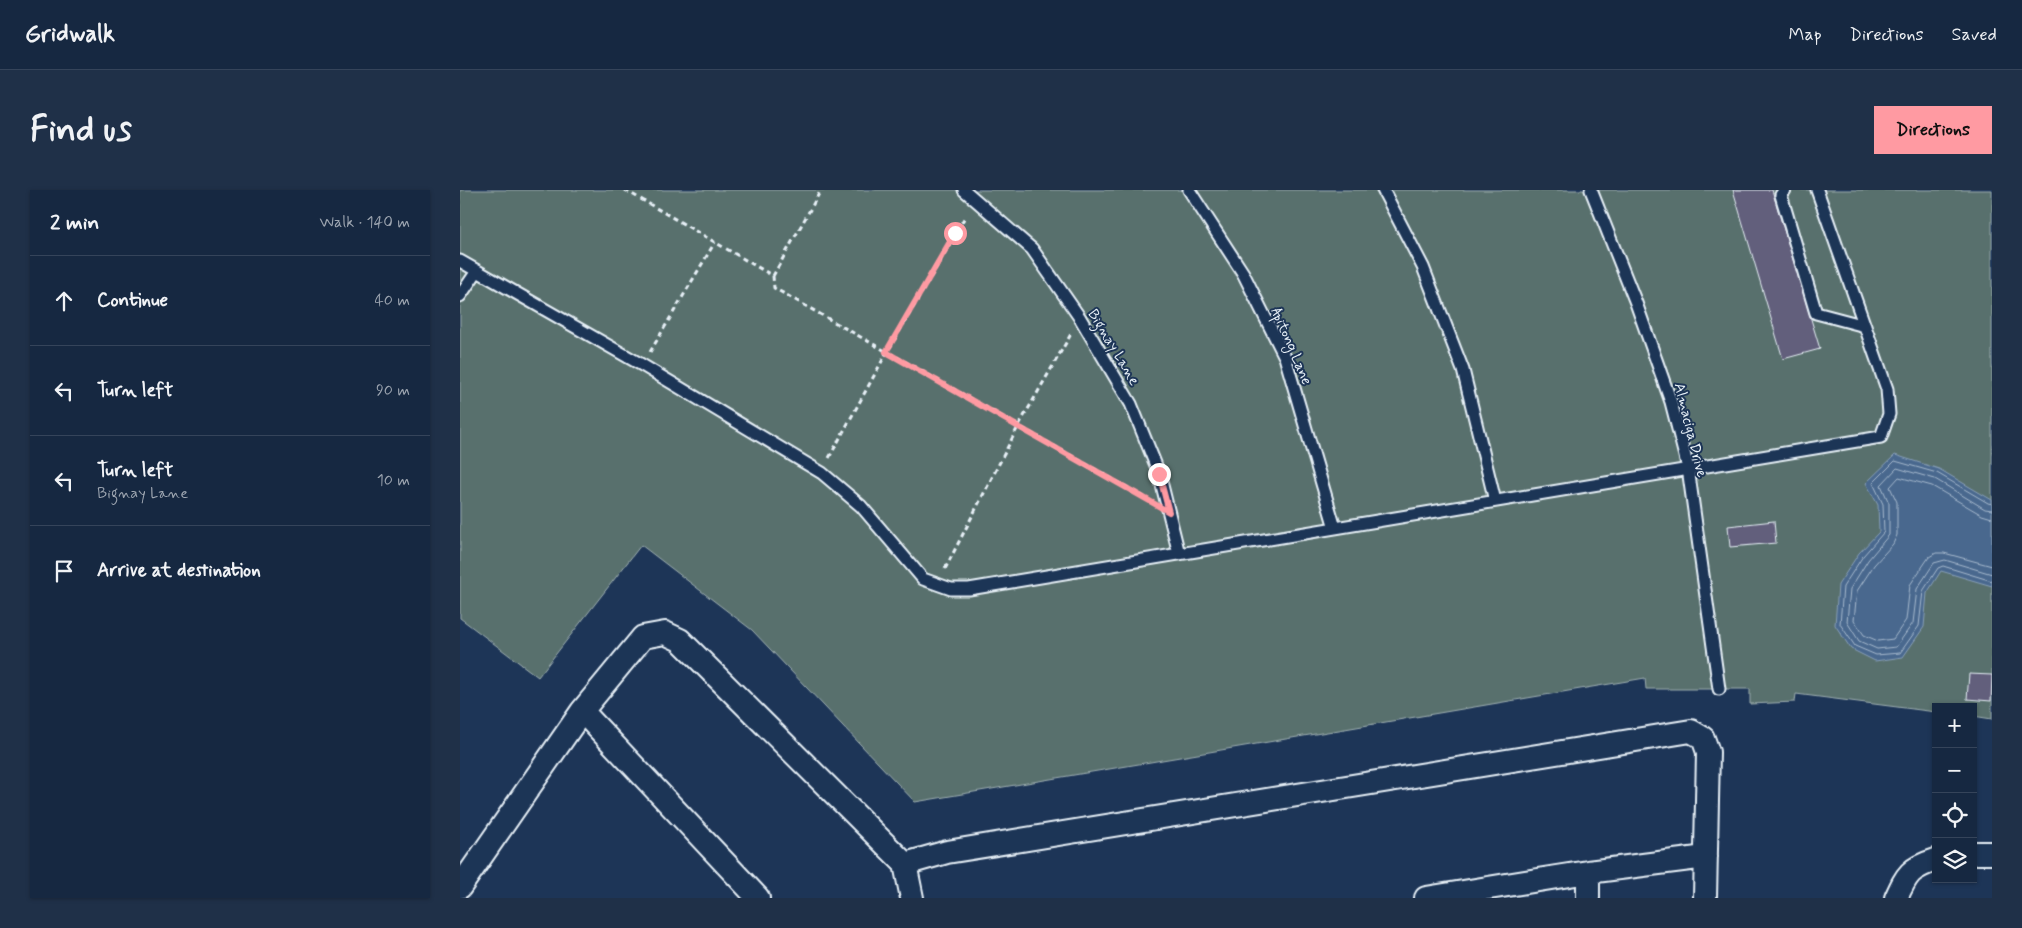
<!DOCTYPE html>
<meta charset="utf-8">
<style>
body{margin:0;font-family:Mynerve,sans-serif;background:#1f3048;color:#f1f3f6}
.controls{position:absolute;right:15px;bottom:15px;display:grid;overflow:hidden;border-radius:0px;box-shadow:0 1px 4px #0004}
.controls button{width:45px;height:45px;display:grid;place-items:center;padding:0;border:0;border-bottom:1px solid #35445a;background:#162841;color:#f1f3f6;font:25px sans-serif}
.stop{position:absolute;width:15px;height:15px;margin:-11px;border:4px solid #ff9aa2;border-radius:50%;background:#fff}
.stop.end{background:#ff9aa2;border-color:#fff;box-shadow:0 1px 5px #0008}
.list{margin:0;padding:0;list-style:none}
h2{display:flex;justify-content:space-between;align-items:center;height:65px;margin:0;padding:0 20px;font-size:21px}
h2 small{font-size:16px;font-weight:400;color:#9ea6b1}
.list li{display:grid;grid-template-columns:32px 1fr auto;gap:15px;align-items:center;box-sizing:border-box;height:90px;padding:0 20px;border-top:1px solid #35445a}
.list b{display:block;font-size:19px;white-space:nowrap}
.list p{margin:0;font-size:16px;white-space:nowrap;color:#9ea6b1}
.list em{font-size:16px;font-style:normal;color:#9ea6b1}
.icon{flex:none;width:28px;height:28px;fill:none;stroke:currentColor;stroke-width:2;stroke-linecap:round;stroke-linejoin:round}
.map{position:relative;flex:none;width:1532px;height:708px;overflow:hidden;border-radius:0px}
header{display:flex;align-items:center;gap:30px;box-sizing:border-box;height:70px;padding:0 25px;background:#162841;border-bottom:1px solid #35445a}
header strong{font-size:24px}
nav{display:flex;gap:28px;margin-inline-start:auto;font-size:18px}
.intro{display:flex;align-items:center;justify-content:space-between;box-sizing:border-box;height:120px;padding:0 30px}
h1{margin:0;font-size:35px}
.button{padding:12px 22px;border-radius:0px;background:#ff9aa2;color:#111;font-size:18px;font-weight:700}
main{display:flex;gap:30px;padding:0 30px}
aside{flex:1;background:#162841;border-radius:0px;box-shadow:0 1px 4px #0004}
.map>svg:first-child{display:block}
</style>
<header>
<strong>Gridwalk</strong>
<nav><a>Map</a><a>Directions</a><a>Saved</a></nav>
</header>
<div class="intro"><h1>Find us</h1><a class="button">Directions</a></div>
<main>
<aside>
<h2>2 min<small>Walk · 140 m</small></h2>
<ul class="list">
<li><svg class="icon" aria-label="ahead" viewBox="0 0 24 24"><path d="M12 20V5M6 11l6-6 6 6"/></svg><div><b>Continue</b></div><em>40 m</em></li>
<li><svg class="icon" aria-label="left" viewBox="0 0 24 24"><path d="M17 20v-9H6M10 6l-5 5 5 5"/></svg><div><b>Turn left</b></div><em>90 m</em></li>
<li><svg class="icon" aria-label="left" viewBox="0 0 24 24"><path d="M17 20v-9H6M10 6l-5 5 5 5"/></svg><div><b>Turn left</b><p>Bignay Lane</p></div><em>10 m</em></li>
<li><svg class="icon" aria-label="arrive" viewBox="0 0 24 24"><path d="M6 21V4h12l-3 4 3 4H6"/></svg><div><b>Arrive at destination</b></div></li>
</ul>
</aside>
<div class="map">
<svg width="1532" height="708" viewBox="0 0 1532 708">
<rect width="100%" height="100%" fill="#1d3557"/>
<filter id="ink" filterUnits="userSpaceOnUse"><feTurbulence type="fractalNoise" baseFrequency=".02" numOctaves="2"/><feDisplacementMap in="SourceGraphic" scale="10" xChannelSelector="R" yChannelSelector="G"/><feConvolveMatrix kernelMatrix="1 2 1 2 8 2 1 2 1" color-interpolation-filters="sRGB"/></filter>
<g filter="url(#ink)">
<!-- green -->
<path fill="#58706d" stroke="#a0b0b2" d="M 0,0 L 1532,0 L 1532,529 L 1513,526 L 1513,517 L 1476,517 L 1476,522 L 1336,504 L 1335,512 L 1290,514 L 1290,499 L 1186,499 L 1185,488 L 455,612 L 292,440 L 181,355 L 78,487 L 0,428 Z"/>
<!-- water -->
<path fill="#48688e" stroke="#889fb8" d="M 1435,265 L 1479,279 L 1532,310 L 1532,396 L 1481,381 L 1467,403 L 1464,437 L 1443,467 L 1415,471 L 1391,459 L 1375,435 L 1378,395 L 1399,363 L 1419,342 L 1418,315 L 1406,293 Z"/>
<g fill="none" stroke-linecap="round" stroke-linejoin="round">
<!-- shore -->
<path stroke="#a8bace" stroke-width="1" d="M 1532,314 L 1528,313 L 1477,283 L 1435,271 L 1413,293 L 1423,314 L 1424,342 L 1403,366 L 1383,397 L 1380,434 L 1395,456 L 1416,465 L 1440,463 L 1459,436 L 1463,401 L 1478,378 L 1483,376 L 1532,391
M 1532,320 L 1525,319 L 1475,289 L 1437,278 L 1421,295 L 1429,313 L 1429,345 L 1408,370 L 1390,399 L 1387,432 L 1399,451 L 1417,459 L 1436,457 L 1453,433 L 1457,399 L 1474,373 L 1485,370 L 1532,384
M 1532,328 L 1522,325 L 1472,296 L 1439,287 L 1430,297 L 1437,312 L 1437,345 L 1433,354 L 1414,375 L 1397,401 L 1394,430 L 1404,445 L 1418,451 L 1433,449 L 1446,430 L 1450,395 L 1469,367 L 1476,363 L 1484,363 L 1532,376"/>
</g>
<!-- building -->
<path fill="#625e7b" stroke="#e8f1f8" d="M 1273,0 L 1312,0 L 1360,159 L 1323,169 Z
M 1314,331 L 1316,353 L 1270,357 L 1268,336 Z
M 1509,484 L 1532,485 L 1531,511 L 1507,509 Z"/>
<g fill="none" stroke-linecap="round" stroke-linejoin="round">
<!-- lane casing -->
<g stroke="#e8f1f8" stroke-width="15">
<path id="lane" d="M 504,0 L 572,59 L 620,128 L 671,214 L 699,283 L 719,364
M 729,0 L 783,83 L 825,167 L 875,338
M 923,0 L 963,77 L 1003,180 L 1035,311
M 1131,0 L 1176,113 L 1211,212 L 1228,278 L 1259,499
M 1325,0 L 1321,5 L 1356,123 L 1405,136
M 0,71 L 182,175 L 362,283 L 401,316 L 463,389 L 491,399 L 509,399 L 1421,247 L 1429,224 L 1427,199 L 1357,0
M 0,106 L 17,81"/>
</g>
<!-- street casing -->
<g stroke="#e8f1f8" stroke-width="26">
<path id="street" d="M 122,521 L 298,708
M 1513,663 L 1532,663
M 445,674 L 487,662 L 1231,541 L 1243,548 L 1248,562 L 1245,708
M 0,697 L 122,521 L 183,447 L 205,443 L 220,450 L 445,674 L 452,708
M 966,708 L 1128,682 L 1246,667
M 1128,708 L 1128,682
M 1436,708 C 1447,684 1450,678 1476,670"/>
</g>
<!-- path -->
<path stroke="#e8f1f8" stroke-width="3" stroke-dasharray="5 4" stroke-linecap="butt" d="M 165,0 L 313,86 L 361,0
M 313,86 L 314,98 L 687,309
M 190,162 L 255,52
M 369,268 L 427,162 L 506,25
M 485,379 L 559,235 L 611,144"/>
<!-- lane -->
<use href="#lane" stroke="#1d3557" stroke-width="11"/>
<!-- street -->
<use href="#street" stroke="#1d3557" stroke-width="22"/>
</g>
</g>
<g fill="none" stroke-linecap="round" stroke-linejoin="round" filter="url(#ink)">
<!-- route -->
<path stroke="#ff9aa2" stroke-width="6" d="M 495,43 L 426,162 L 709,322 L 699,284"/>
</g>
<g text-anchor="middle" stroke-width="4" stroke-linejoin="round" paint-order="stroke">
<!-- street labels -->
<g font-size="15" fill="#e8f1f8" stroke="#1d3557">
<text transform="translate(832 156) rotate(67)" y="5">Apitong Lane</text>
<text transform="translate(654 157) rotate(59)" y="5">Bignay Lane</text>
<text transform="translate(1231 240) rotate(76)" y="5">Almaciga Drive</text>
</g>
</g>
</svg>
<div class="controls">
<button>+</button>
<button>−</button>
<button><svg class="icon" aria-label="locate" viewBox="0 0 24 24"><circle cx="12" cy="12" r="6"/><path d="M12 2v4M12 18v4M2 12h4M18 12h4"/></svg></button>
<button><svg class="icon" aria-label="layers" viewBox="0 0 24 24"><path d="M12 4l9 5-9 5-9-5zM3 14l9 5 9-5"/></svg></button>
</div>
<div class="stop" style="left:495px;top:43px"></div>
<div class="stop end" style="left:699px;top:284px"></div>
</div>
</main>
